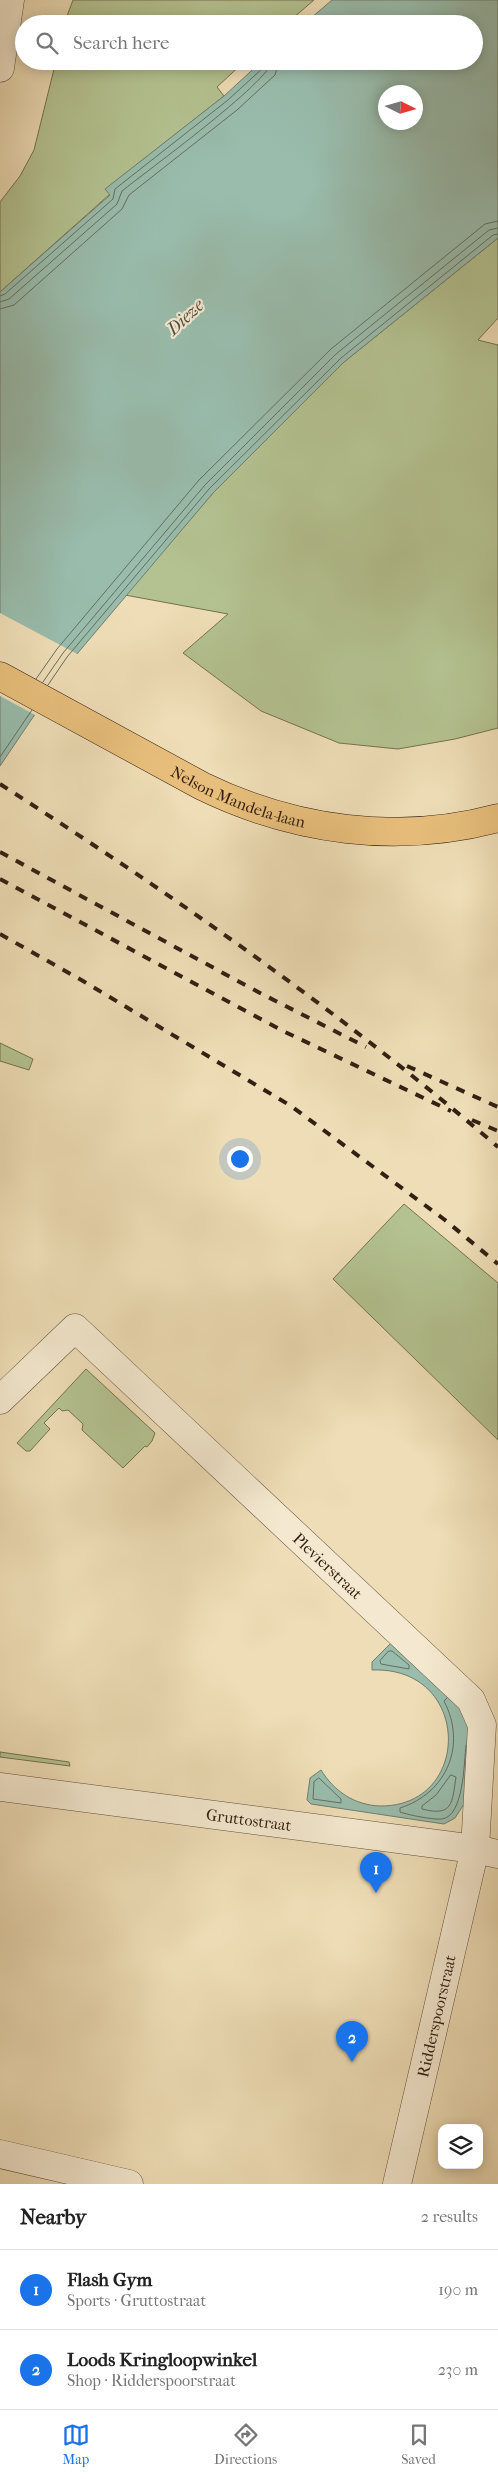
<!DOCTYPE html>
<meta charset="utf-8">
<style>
body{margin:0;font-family:"IM FELL French Canon",serif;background:#f6f6f6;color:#222}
.controls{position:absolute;right:15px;bottom:15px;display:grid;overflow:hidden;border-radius:10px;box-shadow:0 2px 12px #0003}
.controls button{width:45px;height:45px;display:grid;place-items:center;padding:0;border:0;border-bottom:1px solid #e0e0e0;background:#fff;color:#222;font:25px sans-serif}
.compass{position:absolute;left:378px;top:85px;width:45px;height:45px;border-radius:50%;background:#fff;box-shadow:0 2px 12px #0003;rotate:95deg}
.you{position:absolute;left:239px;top:1158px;width:18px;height:18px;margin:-12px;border:4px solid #fff;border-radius:50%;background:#1a73e8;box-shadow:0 0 0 8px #1a73e833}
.badge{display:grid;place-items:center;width:32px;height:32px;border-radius:50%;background:#1a73e8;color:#fff;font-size:16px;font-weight:700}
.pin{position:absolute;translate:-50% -41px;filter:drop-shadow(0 1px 2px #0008)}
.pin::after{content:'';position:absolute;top:26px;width:18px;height:15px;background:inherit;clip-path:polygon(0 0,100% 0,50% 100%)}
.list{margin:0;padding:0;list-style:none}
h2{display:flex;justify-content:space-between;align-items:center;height:65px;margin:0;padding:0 20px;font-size:21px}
h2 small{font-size:16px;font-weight:400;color:#767676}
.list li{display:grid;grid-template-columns:32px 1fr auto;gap:15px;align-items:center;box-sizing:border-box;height:80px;padding:0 20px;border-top:1px solid #e0e0e0}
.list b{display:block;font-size:19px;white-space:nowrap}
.list p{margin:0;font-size:16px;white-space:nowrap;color:#767676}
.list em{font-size:16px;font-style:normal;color:#767676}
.icon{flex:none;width:28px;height:28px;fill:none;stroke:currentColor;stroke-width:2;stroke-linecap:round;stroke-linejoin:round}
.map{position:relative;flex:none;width:498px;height:2184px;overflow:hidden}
.search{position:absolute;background:#fff;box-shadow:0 2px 12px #0003;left:15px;right:15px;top:15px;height:55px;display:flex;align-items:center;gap:12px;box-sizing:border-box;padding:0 18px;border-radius:28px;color:#767676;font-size:19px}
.sheet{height:225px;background:#fff}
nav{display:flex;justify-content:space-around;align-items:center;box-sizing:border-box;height:70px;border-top:1px solid #e0e0e0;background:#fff;font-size:14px;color:#767676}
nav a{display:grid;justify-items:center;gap:2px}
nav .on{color:#1a73e8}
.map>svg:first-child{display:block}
</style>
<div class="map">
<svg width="498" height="2184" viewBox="0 0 498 2184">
<rect width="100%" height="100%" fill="#eeddb6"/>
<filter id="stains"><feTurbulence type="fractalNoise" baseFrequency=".004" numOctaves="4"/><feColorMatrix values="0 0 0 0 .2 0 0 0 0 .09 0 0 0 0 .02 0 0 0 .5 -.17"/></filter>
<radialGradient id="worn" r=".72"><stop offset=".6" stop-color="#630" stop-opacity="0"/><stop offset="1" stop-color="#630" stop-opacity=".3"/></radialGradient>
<!-- green -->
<path fill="#b4c291" stroke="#747152" d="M 73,0 L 314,0 L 286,24 L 64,24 Z
M 56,61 L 245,61 L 217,87 L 224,96 L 106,189 L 110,194 L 0,292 L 0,202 L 20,176 L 34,150 Z
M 498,238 L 498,318 L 478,340 L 498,345 L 498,728 L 455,739 L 398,749 L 339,743 L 261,711 L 183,653 L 228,614 L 125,595 L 213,493 L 344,362 Z
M 0,1043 L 33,1059 L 29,1070 L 0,1061 Z
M 404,1204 L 498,1283 L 498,1440 L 333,1279 Z
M 86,1369 L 155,1433 L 152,1441 L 147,1447 L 145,1446 L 123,1468 L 82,1430 L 83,1424 L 68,1410 L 62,1411 L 59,1408 L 44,1423 L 50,1429 L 30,1451 L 26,1451 L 17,1443 Z
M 0,1752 L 69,1762 L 70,1766 L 0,1757 Z"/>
<!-- water -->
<path fill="#99bcac" stroke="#707e6f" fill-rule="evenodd" d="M 332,0 L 498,0 L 498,238 L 344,362 L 213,493 L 71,661 L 0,766 L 0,292 L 110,195 L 105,189 L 224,96 L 262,61 L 474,61 L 474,24 L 304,24 ZM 386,92 L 416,92 L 416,122 L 386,122 Z
M 391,1643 L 463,1705 L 473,1729 L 464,1804 L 455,1818 L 444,1824 L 311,1804 L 307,1800 L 310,1778 L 321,1770 C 334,1791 354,1805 380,1806 C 473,1807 472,1666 372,1670 L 372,1662 Z"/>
<!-- pier -->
<path fill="#eeddb6" d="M 0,613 L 79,655 L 37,716 L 0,696 Z"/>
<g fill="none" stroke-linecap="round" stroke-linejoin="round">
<!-- shore -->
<path stroke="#666e60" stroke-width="1" d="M 0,296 L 5,294 L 113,199 L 115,189 L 228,100 L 264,67 L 265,61
M 0,302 L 9,299 L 117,204 L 122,191 C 144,173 271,81 272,61
M 0,309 L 14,305 L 122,209 L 129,195 L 237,110 L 275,75 L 279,61
M 36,679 L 57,649 L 199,480 L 331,349 L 485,224 L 498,221
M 43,682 L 63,653 L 205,485 L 336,354 L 489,230 L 498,228
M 48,685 L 67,657 L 209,489 L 341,358 L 493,235 L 498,234
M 0,757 L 32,710
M 389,1651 L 392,1651 L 409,1665 L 409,1669 L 381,1664 L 380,1661 Z
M 447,1698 L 444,1701 C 467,1745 447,1793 400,1808 L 400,1812 C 409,1815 433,1820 442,1819 C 464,1816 464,1762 466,1745
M 451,1775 L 456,1777 C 452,1803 453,1817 422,1809 L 422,1806 L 436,1795 Z
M 319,1778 L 341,1799 L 341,1803 L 313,1799 L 314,1782 Z"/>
<!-- minor casing -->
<g stroke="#624f3c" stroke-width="29">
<g id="minor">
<path d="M 0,68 L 10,0"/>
<path id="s1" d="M 0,1400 L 75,1328 L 471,1700 L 482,1725 L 475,1849 L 397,2184"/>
<path id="s2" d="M 0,1787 L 475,1849 L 498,1854"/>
<path d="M 0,2154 L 129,2184"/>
</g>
</g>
<!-- major casing -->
<g stroke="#332014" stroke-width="29">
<g id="major">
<path id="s3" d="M 0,676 L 202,786 C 294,831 398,845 498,818"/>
</g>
</g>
<!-- minor -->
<use href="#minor" stroke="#f4e9d0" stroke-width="28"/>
<!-- major -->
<use href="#major" stroke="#e7be7b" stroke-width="28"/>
<!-- rail -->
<path stroke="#332014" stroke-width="4" stroke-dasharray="9 9" stroke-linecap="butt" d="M 0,784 C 173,895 342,1013 498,1147
M 0,852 L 260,993 L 366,1047
M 0,879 L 283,1031 L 451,1111
M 0,934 L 83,981 L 291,1106 L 445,1220 L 498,1264
M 407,1066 L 498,1107
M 472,1120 L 498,1131"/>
</g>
<g text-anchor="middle" stroke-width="4.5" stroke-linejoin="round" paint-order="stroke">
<!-- street labels -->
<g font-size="16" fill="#332014" stroke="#f4e9d0">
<text dy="6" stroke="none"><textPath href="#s3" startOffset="268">Nelson Mandela-laan</textPath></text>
<text dy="6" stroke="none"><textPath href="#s1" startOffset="451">Plevierstraat</textPath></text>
<text dy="6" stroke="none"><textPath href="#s2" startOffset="251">Gruttostraat</textPath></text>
<text transform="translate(436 2016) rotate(-77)" y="6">Ridderspoorstraat</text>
</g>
<!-- water labels -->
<g font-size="18" font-style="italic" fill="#524f42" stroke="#f4e9d0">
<text transform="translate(185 317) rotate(-43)" y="6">Dieze</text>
</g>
</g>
<rect width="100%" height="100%" filter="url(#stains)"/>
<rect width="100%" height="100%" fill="url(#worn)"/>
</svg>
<div class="controls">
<button><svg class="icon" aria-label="layers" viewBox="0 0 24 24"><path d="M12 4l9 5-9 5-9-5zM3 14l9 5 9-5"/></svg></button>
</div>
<svg class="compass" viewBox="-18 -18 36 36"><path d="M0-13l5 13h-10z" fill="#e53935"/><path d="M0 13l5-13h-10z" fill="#767676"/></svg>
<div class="you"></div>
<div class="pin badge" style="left:376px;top:1893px">1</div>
<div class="pin badge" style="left:352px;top:2062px">2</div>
<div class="search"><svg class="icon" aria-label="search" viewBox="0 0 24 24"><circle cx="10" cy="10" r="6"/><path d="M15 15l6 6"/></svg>Search here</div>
</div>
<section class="sheet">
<h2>Nearby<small>2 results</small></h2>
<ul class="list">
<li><span class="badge">1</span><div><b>Flash Gym</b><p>Sports · Gruttostraat</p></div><em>190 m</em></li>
<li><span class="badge">2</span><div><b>Loods Kringloopwinkel</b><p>Shop · Ridderspoorstraat</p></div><em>230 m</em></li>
</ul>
</section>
<nav>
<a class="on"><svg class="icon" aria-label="map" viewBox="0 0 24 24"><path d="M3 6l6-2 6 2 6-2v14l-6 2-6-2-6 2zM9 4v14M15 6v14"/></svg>Map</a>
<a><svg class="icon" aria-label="directions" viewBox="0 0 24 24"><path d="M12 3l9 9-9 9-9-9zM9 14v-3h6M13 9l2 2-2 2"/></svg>Directions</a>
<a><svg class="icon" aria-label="saved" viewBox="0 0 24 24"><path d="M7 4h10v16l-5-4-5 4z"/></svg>Saved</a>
</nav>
